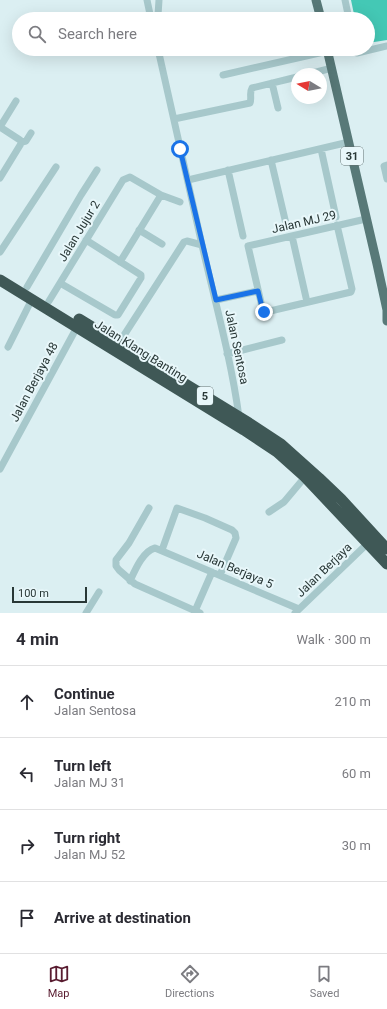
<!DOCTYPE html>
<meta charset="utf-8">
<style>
body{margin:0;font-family:Roboto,sans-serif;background:#f7f7f7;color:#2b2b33}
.compass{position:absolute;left:291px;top:68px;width:36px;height:36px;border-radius:50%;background:#fff;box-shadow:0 4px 16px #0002;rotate:280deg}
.scale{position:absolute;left:12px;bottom:10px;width:75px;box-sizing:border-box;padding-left:4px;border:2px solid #283736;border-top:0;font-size:11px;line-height:14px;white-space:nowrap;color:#283736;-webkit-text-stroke:3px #e8f7fa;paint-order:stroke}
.stop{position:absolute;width:12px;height:12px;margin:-9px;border:3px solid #1a73e8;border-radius:50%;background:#fff}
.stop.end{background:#1a73e8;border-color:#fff;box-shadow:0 1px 4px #0008}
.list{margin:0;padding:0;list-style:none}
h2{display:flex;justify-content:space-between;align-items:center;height:52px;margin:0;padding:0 16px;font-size:17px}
h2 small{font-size:13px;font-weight:400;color:#7c7c81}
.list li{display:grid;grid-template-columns:26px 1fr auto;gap:12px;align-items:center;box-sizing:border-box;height:72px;padding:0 16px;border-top:1px solid #e1e1e2}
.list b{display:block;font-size:15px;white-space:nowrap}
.list p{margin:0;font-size:13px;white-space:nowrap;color:#7c7c81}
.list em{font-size:13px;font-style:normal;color:#7c7c81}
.icon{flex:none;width:22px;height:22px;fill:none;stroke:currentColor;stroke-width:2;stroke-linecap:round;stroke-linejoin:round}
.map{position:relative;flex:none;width:387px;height:613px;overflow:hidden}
.search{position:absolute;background:#fff;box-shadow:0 4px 16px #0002;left:12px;right:12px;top:12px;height:44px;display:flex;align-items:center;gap:10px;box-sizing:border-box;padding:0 14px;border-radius:22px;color:#7c7c81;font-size:15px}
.sheet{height:340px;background:#fff}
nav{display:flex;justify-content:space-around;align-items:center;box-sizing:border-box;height:56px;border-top:1px solid #e1e1e2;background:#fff;font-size:11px;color:#7c7c81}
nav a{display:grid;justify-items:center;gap:2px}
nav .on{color:#591c30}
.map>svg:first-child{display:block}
</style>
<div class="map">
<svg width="387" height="613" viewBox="0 0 387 613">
<rect width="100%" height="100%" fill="#dbeff2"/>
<!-- building -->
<path fill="#44c8b5" d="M 351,0 L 387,0 L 387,40 L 368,43 L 368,19 L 355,19 Z"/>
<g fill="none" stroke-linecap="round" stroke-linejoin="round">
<!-- minor -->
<path stroke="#a7c8cb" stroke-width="7" d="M 147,0 L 151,19 L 158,15 L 159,0
M 345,0 L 349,19
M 158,49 C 173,114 187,180 202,245 C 215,302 231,358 239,417
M 356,49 L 357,53 L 387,46
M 309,74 L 332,68
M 223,75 L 328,51
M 272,83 L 278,108
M 174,119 L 250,103 C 252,98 249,93 252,88 L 297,77
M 0,127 L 16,101
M 22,142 L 26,141 L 31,133
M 321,149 L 336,217
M 271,160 L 287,228
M 387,165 L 384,166 L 387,179
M 228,170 L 243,236
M 0,178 L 22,142 L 20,140 L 0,127
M 188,180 L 349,142
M 337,225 L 352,289 L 351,292 L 266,312 L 263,311 L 248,246 L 366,219
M 139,230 L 162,244
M 292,236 L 307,302
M 0,252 L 56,167
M 120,262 L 161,195
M 60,283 L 115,315 L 118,315 L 141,278 L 141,275 L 86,240
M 27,287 L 81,195 L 97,170
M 216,300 L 258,291
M 49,301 L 123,180 L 130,177 L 161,195 L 180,202
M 119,343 L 184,242 L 187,241 L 202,245
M 8,347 L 32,299
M 227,354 L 282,340
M 0,469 L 77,327
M 149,508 L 129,543 L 116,560 L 116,566 L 119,570 L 135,584 L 200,613
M 269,512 L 284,502 L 305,477
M 162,550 L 177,508 L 205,518 L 232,530 L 235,533 L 236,538 L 220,575
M 130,581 C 135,570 143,551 155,548 L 299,609
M 195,611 L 212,572
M 86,613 L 99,592
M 295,613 L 368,543"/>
<!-- major -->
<path stroke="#587978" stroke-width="9" d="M 316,0 L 321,19
M 327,49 L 377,264 L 387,310 L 387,321"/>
<!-- highway -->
<path stroke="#3f5856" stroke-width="11" d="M 0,280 L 244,430 L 277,452 L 305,477 L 387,564
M 79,319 L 249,423 L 281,444 L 319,478 L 341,499 L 387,549"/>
</g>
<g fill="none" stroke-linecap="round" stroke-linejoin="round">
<!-- route -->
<path stroke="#1a73e8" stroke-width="5" d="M 180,149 L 216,300 L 258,291 L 263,311 L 264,312"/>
</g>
<g text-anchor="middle" stroke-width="4" stroke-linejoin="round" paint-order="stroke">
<!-- shield labels -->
<g fill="#e8f7fa" stroke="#627171" stroke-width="1">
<rect x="341" y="147" width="22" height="18" rx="3"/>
<rect x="197" y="387" width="16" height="18" rx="3"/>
</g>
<g font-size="11" font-weight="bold" fill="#283736">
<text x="352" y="160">31</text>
<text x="205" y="400">5</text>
</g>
<!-- street labels -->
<g font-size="12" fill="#283736" stroke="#e8f7fa">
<text transform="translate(304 222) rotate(-13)" y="4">Jalan MJ 29</text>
<text transform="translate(79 231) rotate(-59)" y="4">Jalan Jujur 2</text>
<text transform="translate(237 347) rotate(78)" y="4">Jalan Sentosa</text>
<text transform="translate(141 351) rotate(32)" y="4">Jalan Klang Banting</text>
<text transform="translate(34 382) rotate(-62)" y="4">Jalan Berjaya 48</text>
<text transform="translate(235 569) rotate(23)" y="4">Jalan Berjaya 5</text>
<text transform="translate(324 570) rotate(-44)" y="4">Jalan Berjaya</text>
</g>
</g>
</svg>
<svg class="compass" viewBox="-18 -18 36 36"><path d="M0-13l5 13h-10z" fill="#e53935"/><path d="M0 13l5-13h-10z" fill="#7c7c81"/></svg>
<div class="scale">100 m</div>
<div class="stop" style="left:180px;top:149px"></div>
<div class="stop end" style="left:264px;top:312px"></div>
<div class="search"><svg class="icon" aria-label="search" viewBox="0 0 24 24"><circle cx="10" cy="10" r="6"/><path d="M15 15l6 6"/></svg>Search here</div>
</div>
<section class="sheet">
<h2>4 min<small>Walk · 300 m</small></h2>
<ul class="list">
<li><svg class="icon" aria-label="ahead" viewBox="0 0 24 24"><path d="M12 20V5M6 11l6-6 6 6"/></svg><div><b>Continue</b><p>Jalan Sentosa</p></div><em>210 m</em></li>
<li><svg class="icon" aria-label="left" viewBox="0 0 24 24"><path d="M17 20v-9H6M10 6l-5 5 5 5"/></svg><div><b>Turn left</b><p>Jalan MJ 31</p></div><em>60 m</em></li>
<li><svg class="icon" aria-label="right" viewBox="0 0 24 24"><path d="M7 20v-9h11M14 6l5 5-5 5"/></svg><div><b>Turn right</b><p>Jalan MJ 52</p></div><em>30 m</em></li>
<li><svg class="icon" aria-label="arrive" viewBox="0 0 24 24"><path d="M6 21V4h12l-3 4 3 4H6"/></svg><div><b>Arrive at destination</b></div></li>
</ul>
</section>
<nav>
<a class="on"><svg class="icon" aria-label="map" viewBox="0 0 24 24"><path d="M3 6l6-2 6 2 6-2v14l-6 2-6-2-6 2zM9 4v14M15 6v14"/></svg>Map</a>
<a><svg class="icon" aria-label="directions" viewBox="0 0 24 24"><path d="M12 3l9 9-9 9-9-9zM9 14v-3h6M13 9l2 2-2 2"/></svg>Directions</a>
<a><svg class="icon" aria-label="saved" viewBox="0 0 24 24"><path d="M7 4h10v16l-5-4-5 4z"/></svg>Saved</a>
</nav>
